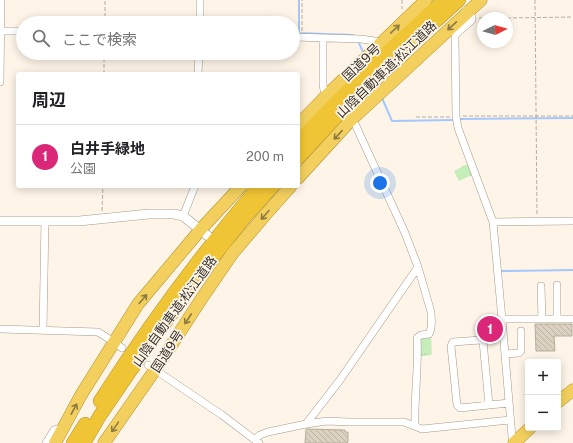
<!DOCTYPE html>
<html lang="ja">
<meta charset="utf-8">
<style>
body{margin:0;font-family:"Public Sans","Noto Sans JP",sans-serif;background:#f6f6f6;color:#202124}
.controls{position:absolute;right:12px;bottom:12px;display:grid;overflow:hidden;border-radius:4px;box-shadow:0 2px 10px #0003}
.controls button{width:36px;height:36px;display:grid;place-items:center;padding:0;border:0;border-bottom:1px solid #e0e0e0;background:#fff;color:#202124;font:20px sans-serif}
.compass{position:absolute;left:477px;top:12px;width:36px;height:36px;border-radius:50%;background:#fff;box-shadow:0 2px 10px #0003;rotate:85deg}
.you{position:absolute;left:380px;top:183px;width:14px;height:14px;margin:-10px;border:3px solid #fff;border-radius:50%;background:#1a73e8;box-shadow:0 0 0 6px #1a73e833}
.badge{display:grid;place-items:center;width:26px;height:26px;border-radius:50%;background:#db2777;color:#fff;font-size:13px;font-weight:700}
.pin{position:absolute;translate:-50% -50%;border:2px solid #fff;box-shadow:0 1px 4px #0006}
.list{margin:0;padding:0;list-style:none}
h2{display:flex;justify-content:space-between;align-items:center;height:52px;margin:0;padding:0 16px;font-size:17px}
h2 small{font-size:13px;font-weight:400;color:#757577}
.list li{display:grid;grid-template-columns:26px 1fr auto;gap:12px;align-items:center;box-sizing:border-box;height:64px;padding:0 16px;border-top:1px solid #e0e0e0}
.list b{display:block;font-size:15px;white-space:nowrap}
.list p{margin:0;font-size:13px;white-space:nowrap;color:#757577}
.list em{font-size:13px;font-style:normal;color:#757577}
.icon{flex:none;width:22px;height:22px;fill:none;stroke:currentColor;stroke-width:2;stroke-linecap:round;stroke-linejoin:round}
.map{position:relative;flex:none;width:573px;height:443px;overflow:hidden}
.search{position:absolute;background:#fff;box-shadow:0 2px 10px #0003;left:16px;top:16px;width:284px;height:44px;display:flex;align-items:center;gap:10px;box-sizing:border-box;padding:0 14px;border-radius:22px;color:#757577;font-size:15px}
.panel{position:absolute;background:#fff;box-shadow:0 2px 10px #0003;left:16px;top:72px;width:284px;height:116px;border-radius:4px}
.map>svg:first-child{display:block}
</style>
<div class="map">
<svg width="573" height="443" viewBox="0 0 573 443">
<defs>
<pattern id="grass-tufts" width="24" height="20" patternUnits="userSpaceOnUse"><rect width="24" height="20" fill="#c6eeba"/><path d="M3 7l-1-3M5 7V3M7 7l1-3M15 17l-1-3M17 17v-4M19 17l1-3" fill="none" stroke="#abcda0"/></pattern>
<pattern id="park-crowns" width="20" height="18" patternUnits="userSpaceOnUse"><rect width="20" height="18" fill="#c6eeba"/><path d="M2 6a3 3 0 1 1 6 0M12 15a3 3 0 1 1 6 0" fill="none" stroke="#abcda0"/></pattern>
<pattern id="building-back-hatch" width="6" height="6" patternUnits="userSpaceOnUse"><rect width="6" height="6" fill="#dbd1c0"/><path d="M-1 5l2 2M0 0l6 6M5-1l2 2" fill="none" stroke="#bdb4a5"/></pattern>
</defs>
<rect width="100%" height="100%" fill="#fef5e8"/>
<!-- grass -->
<path fill="url(#grass-tufts)" d="M 467,164 L 472,175 L 459,181 L 454,171 Z
M 431,336 L 432,354 L 431,355 L 421,356 L 420,338 Z"/>
<!-- park -->
<path fill="url(#park-crowns)" d="M 499,321 L 500,333 L 486,334 L 486,339 L 484,337 L 481,336 L 480,324 Z"/>
<g fill="none" stroke-linecap="round" stroke-linejoin="round">
<!-- stream -->
<path stroke="#a4c8fe" stroke-width="2" d="M 299,0 L 299,33 L 352,35 L 355,36
M 358,41 L 363,52
M 382,98 L 392,121 L 454,120
M 459,119 L 573,118
M 501,271 L 573,270"/>
</g>
<!-- building -->
<path fill="url(#building-back-hatch)" stroke="#b6ac9c" d="M 535,324 L 572,324 L 572,336 L 554,336 L 555,351 L 536,351 Z
M 306,429 L 345,430 L 345,432 L 348,432 L 348,442 L 347,443 L 305,443 Z"/>
<g fill="none" stroke-linecap="round" stroke-linejoin="round">
<!-- minor casing -->
<g stroke="#a39a8a" stroke-width="8">
<path id="minor" d="M 466,10 L 472,17 L 472,20 L 456,34 L 455,37 L 456,116 L 458,128 L 493,222 L 502,319 L 512,437 L 515,443
M 200,23 L 200,0
M 0,31 L 23,31
M 293,37 L 361,39 L 381,42
M 323,38 L 323,85 L 324,90 L 329,98
M 198,74 L 199,53
M 0,82 L 1,0
M 346,114 L 355,124 L 405,233 L 418,267 L 431,312 C 431,319 433,328 429,334 L 421,335 L 417,338 C 419,367 414,396 415,426
M 183,216 L 195,186
M 493,222 L 573,221
M 557,285 L 557,319
M 541,286 L 542,319
M 502,319 L 573,319
M 0,329 L 98,332 L 114,342 L 122,348
M 43,330 L 45,221
M 505,354 L 519,353 L 521,351 L 521,331
M 148,365 L 222,415 L 259,443
M 489,405 L 483,341 L 481,340 L 453,342 L 451,346 L 457,405 L 460,408 L 509,403
M 306,424 L 340,380 L 418,267
M 255,439 L 260,435 L 268,432 L 306,424 L 327,421 L 349,422 L 404,422 L 422,429 L 511,420
M 46,443 L 54,430 L 58,429 L 62,431"/>
</g>
<!-- tertiary casing -->
<g stroke="#a39a8a" stroke-width="10">
<path id="tertiary" d="M 0,221 L 79,221 L 149,214 L 174,214 L 183,216 L 208,236"/>
</g>
<!-- trunk casing -->
<g stroke="#af9232" stroke-width="13">
<path id="trunk" d="M 298,125 L 327,95 L 426,0
M 298,178 L 351,120 L 481,0
M 558,402 L 573,390
M 55,443 L 81,395 L 138,304 L 201,229 L 241,186
M 104,443 L 155,370 L 202,298 L 232,254 L 266,214 L 291,186
M 514,443 L 530,428"/>
</g>
<!-- motorway casing -->
<g stroke="#af9232" stroke-width="14">
<path id="motorway" d="M 298,142 L 329,109 L 384,55 L 444,0
M 298,158 L 337,116 L 393,60 L 459,0
M 100,401 C 148,326 201,254 259,186
M 73,443 L 85,424
M 84,443 L 99,417 L 129,373 L 206,266 L 246,216 L 273,186"/>
</g>
<!-- path -->
<path stroke="#b5aea3" stroke-width="1" stroke-dasharray="4 2" stroke-linecap="butt" d="M 402,0 L 402,9
M 535,0 L 537,215
M 479,18 L 483,18
M 507,18 L 573,17
M 105,23 L 105,0
M 302,31 L 302,0
M 104,74 L 104,53
M 463,116 L 573,116
M 416,117 L 450,117
M 102,211 L 103,186"/>
<!-- minor -->
<use href="#minor" stroke="#fff" stroke-width="7"/>
<!-- tertiary -->
<use href="#tertiary" stroke="#fff" stroke-width="9"/>
<!-- trunk -->
<use href="#trunk" stroke="#f3d05e" stroke-width="12"/>
<!-- motorway -->
<use href="#motorway" stroke="#f0c535" stroke-width="13"/>
</g>
<!-- one-way arrows -->
<defs><path id="oneway-shaft" d="M-6 0H5M1.5-3L5.5 0L1.5 3" fill="none" stroke-width="1.6" stroke-linecap="round" stroke-linejoin="round"/></defs>
<g stroke="#8c7a42">
<use href="#oneway-shaft" transform="translate(452 26) rotate(137)"/>
<use href="#oneway-shaft" transform="translate(395 29) rotate(-44)"/>
<use href="#oneway-shaft" transform="translate(338 135) rotate(133)"/>
<use href="#oneway-shaft" transform="translate(265 215) rotate(131)"/>
<use href="#oneway-shaft" transform="translate(143 299) rotate(-50)"/>
<use href="#oneway-shaft" transform="translate(188 319) rotate(123)"/>
<use href="#oneway-shaft" transform="translate(74 409) rotate(-61)"/>
<use href="#oneway-shaft" transform="translate(115 427) rotate(125)"/>
</g>
<g text-anchor="middle" stroke-width="3.5" stroke-linejoin="round" paint-order="stroke">
<!-- street labels -->
<g font-size="13" fill="#37332c" stroke="#fef5e8">
<text transform="translate(361 62) rotate(-44)" y="5">国道9号</text>
<text transform="translate(386 69) rotate(-44)" y="5">山陰自動車道;松江道路</text>
<text transform="translate(174 311) rotate(-54)" y="5">山陰自動車道;松江道路</text>
<text transform="translate(167 351) rotate(-57)" y="5">国道9号</text>
</g>
</g>
</svg>
<div class="controls">
<button>+</button>
<button>−</button>
</div>
<svg class="compass" viewBox="-18 -18 36 36"><path d="M0-13l5 13h-10z" fill="#e53935"/><path d="M0 13l5-13h-10z" fill="#757577"/></svg>
<div class="you"></div>
<div class="pin badge" style="left:490px;top:329px">1</div>
<div class="search"><svg class="icon" aria-label="search" viewBox="0 0 24 24"><circle cx="10" cy="10" r="6"/><path d="M15 15l6 6"/></svg>ここで検索</div>
<section class="panel">
<h2>周辺<small></small></h2>
<ul class="list">
<li><span class="badge">1</span><div><b>白井手緑地</b><p>公園</p></div><em>200 m</em></li>
</ul>
</section>
</div>
